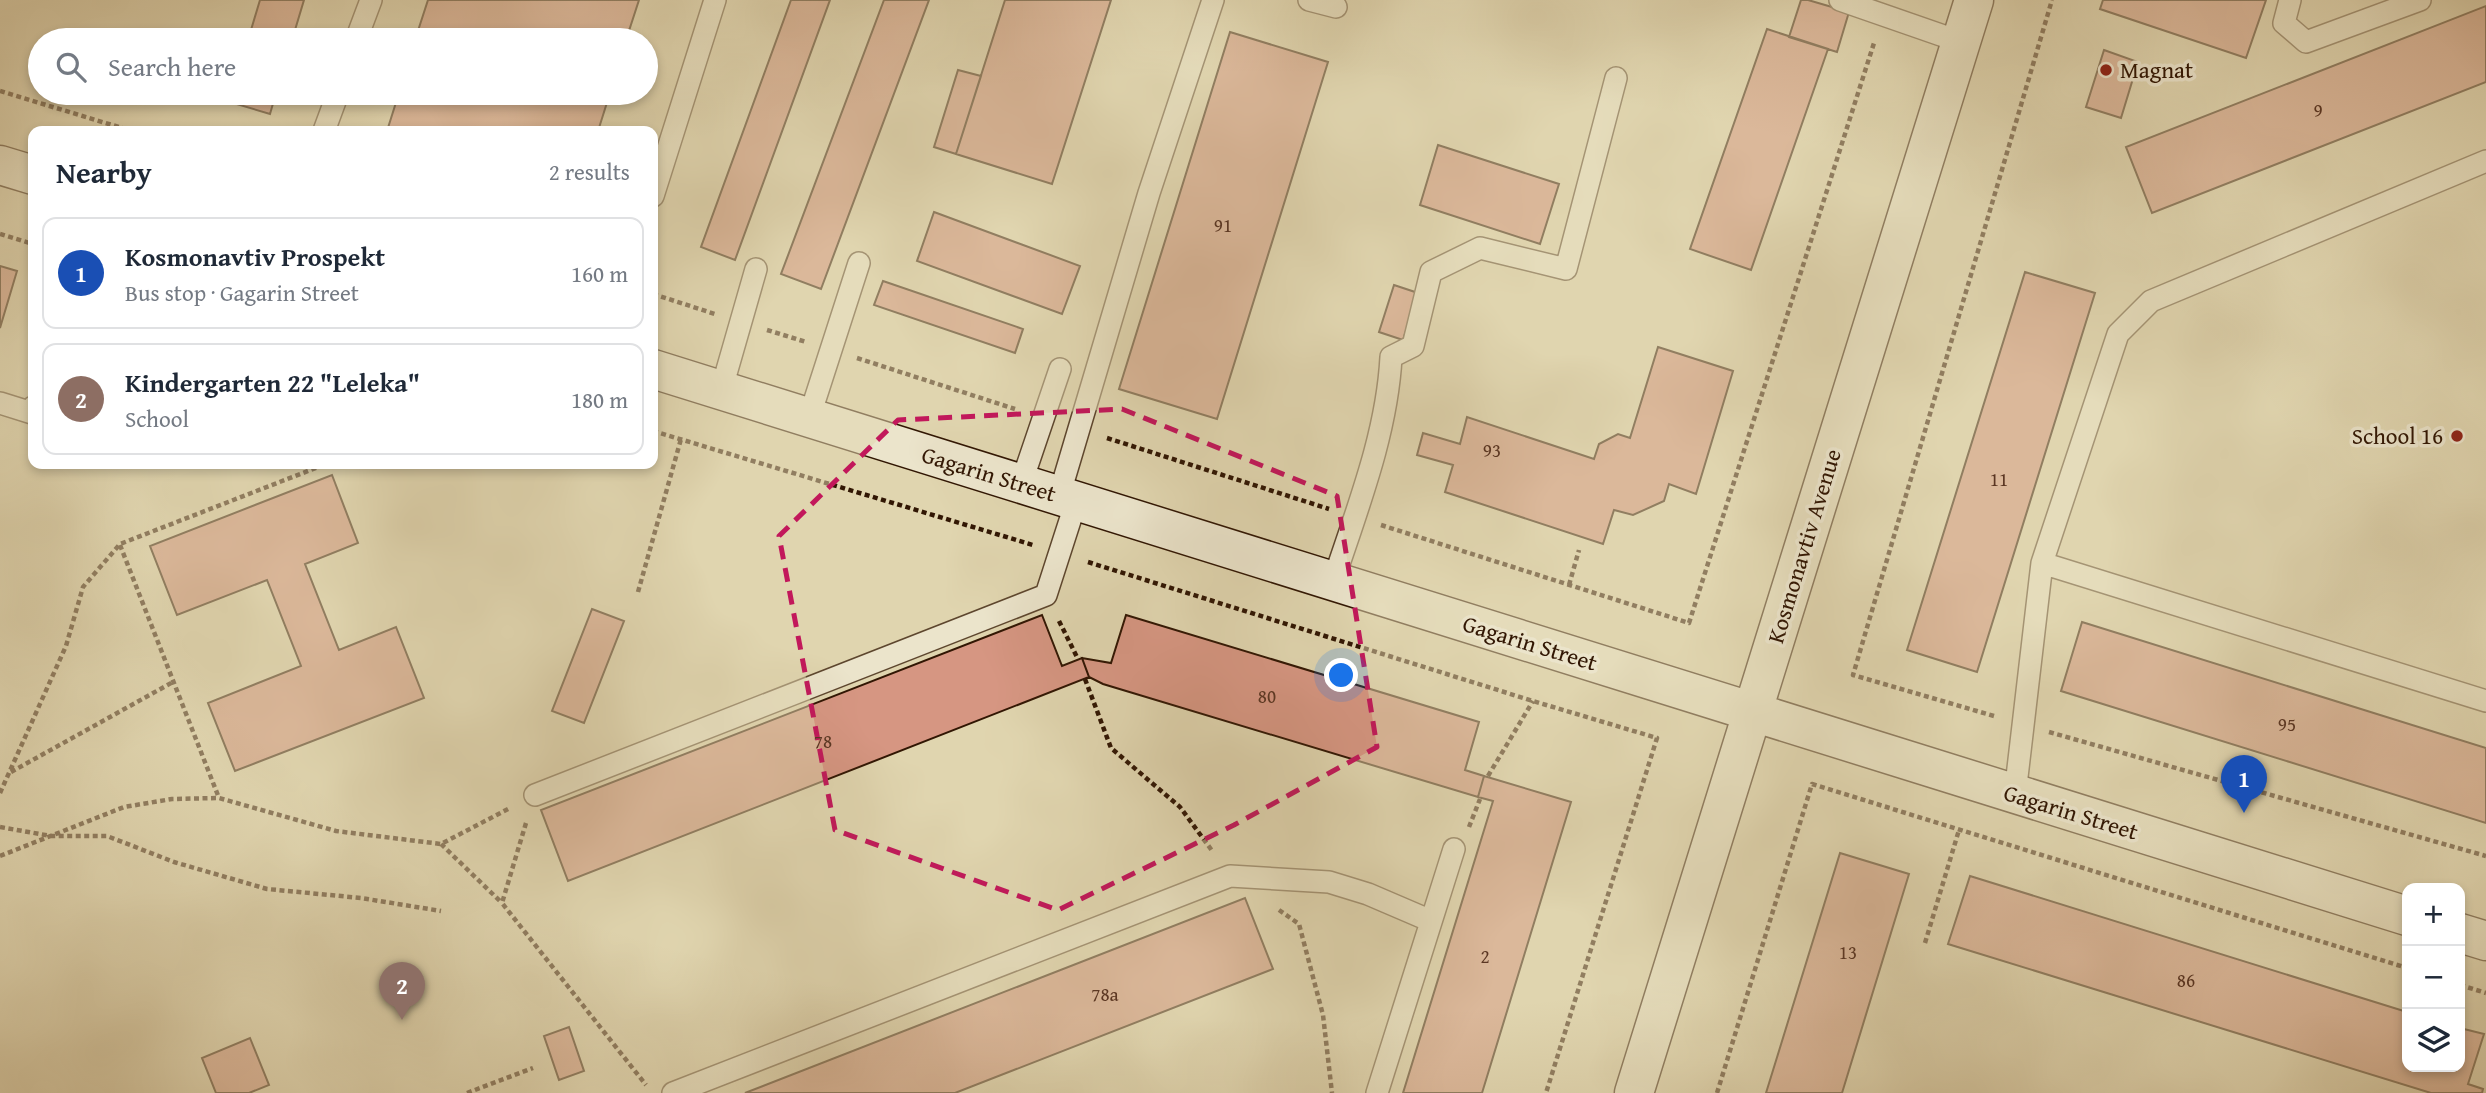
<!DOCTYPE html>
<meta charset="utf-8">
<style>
body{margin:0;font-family:"Gentium Book Plus",serif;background:#f2f2f3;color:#1f2937}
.controls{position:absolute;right:21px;bottom:21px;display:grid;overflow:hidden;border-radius:14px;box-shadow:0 4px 10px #0003}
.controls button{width:63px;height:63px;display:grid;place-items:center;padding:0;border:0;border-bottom:2px solid #e0e1e3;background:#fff;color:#1f2937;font:35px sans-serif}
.you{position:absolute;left:1342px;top:676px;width:24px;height:24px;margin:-18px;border:5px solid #fff;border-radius:50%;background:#1a73e8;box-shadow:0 0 0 10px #1a73e833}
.badge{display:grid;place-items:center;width:46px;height:46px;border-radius:50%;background:#8f2418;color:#fff;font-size:23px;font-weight:700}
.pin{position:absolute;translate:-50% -58px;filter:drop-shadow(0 2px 4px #0008)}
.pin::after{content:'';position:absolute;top:37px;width:24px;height:21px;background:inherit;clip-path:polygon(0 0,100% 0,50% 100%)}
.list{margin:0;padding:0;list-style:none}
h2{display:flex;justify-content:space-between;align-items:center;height:91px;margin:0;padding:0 28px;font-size:30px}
h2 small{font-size:23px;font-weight:400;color:#747a83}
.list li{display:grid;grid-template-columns:46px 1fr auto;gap:21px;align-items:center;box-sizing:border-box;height:112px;margin:0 14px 14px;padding:0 14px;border:2px solid #e0e1e3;border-radius:14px}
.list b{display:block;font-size:26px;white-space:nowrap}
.list p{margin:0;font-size:23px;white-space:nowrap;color:#747a83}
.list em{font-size:23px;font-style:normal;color:#747a83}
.icon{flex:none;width:38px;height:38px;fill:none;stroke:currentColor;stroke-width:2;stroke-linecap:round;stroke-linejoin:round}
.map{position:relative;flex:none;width:2486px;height:1093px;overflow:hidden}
.search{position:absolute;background:#fff;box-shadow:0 4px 10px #0003;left:28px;top:28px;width:630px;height:77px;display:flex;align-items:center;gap:18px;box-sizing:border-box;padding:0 24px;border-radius:38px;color:#747a83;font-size:26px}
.panel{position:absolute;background:#fff;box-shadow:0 4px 10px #0003;left:28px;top:126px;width:630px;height:343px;border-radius:14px}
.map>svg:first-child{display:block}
</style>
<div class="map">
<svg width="2486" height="1093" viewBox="0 0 2486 1093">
<rect width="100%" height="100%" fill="#e0d5af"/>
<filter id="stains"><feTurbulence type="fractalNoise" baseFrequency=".00286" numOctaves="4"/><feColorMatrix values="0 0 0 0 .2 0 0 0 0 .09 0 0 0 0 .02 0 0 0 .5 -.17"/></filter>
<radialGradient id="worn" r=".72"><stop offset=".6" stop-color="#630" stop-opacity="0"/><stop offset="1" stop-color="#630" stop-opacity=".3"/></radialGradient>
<!-- building -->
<path fill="#d69682" stroke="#311603" stroke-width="2" d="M 260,0 L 304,0 L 292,40 L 248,40 Z
M 428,0 L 639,0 L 626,40 L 415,40 Z
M 791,0 L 830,0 L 735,260 L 701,247 Z
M 884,0 L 929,0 L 821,289 L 781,274 Z
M 1005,0 L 1111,0 L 1052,184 L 956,154 Z
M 1801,0 L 1808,0 L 1849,12 L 1837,52 L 1789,37 Z
M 2103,0 L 2266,0 L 2246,58 L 2100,9 Z
M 2486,6 L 2486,82 L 2152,213 L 2126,147 Z
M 1767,29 L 1828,49 L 1751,270 L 1690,249 Z
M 1230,32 L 1328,62 L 1217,419 L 1119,389 Z
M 2104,50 L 2138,62 L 2121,118 L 2086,107 Z
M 958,70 L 981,76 L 956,154 L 934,147 Z
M 232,93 L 276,93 L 270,114 L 230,102 Z
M 399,93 L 610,93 L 598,131 L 387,131 Z
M 1438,145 L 1559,184 L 1540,244 L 1420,205 Z
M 934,212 L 1080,266 L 1062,314 L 917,261 Z
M 0,266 L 17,271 L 0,328 Z
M 2025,272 L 2095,293 L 1977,672 L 1907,650 Z
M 883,281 L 1023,329 L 1015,353 L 874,305 Z
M 1394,285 L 1418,293 L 1403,340 L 1379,332 Z
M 1658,347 L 1733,371 L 1696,494 L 1669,484 L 1664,501 L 1633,515 L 1614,510 L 1603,544 L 1445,492 L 1453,465 L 1417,455 L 1423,433 L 1460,444 L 1467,417 L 1594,459 L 1599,444 L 1618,434 L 1630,438 Z
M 332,475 L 358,543 L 305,564 L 339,650 L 396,627 L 424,698 L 235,771 L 208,703 L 301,666 L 267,580 L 177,615 L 150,546 Z
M 592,609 L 624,621 L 584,723 L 552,711 Z
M 1042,615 L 1062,666 L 1082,658 L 1089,677 L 568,881 L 541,810 Z
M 1126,615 L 1479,722 L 1465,770 L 1484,776 L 1478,797 L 1103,684 L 1089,677 L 1082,658 L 1111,663 Z
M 2082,622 L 2486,748 L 2486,823 L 2061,691 Z
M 1484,776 L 1571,802 L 1482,1093 L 1403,1093 L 1493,801 L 1478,797 Z
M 1840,853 L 1909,874 L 1842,1093 L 1766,1093 Z
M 1970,876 L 2407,1012 L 2407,1067 L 2460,1067 L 2460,1028 L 2484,1034 L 2468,1084 L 2483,1089 L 2482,1093 L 2431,1093 L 1948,944 Z
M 1245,898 L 1273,969 L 955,1093 L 745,1093 Z
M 569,1027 L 584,1071 L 559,1080 L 544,1036 Z
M 250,1038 L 269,1085 L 249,1093 L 216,1093 L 202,1058 Z"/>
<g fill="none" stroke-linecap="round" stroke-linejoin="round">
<!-- lane casing -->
<g stroke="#5d462e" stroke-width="24">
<path id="lane" d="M 1309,0 L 1336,7
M 1840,0 L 1961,42
M 2290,0 L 2284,23 L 2306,42 L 2420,0
M 356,40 L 371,0
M 324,131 L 338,93
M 653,196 L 715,0
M 721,391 L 756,269
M 0,403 L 32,413 L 33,407
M 809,418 L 859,263
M 1021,484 L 1060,369
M 1059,496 L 1149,193 L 1213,0
M 2042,563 L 2486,701
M 1333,582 C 1357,509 1387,434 1391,357 L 1413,346 L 1431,272 L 1480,248 L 1566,269 L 1616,78
M 2015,794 L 2042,563 L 2118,334 L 2151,301 L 2486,161
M 535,795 L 1046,595 L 1076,502
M 673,1093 L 1230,876 L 1329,882 L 1368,894 L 1431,921
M 1377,1093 L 1454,849"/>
</g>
<!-- secondary casing -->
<g stroke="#311603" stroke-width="41">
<path id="secondary" d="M 0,165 L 33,175
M 653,369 L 2407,916
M 2460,933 L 2486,941
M 1634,1093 L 1974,0"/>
</g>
<!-- path -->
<path stroke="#311603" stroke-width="4.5" stroke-dasharray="5 3.5" stroke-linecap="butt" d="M 0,91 L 132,131
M 0,234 L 33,244
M 653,294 L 715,314
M 767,330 L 806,342
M 857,358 L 1015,409
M 653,431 L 1033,545
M 1107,438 L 1329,509
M 1381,525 L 1689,623 L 1874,43
M 120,545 L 219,798
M 1088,562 L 1533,701 L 1657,738 L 1546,1093
M 1569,585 L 1579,550
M 638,592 L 681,439
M 1059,621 L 1078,659
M 1085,679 L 1111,748 L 1180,807 L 1213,852
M 1994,716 L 1853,675 L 2052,0
M 2049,732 L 2486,856
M 11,772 L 173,682
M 1488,776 L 1533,701
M 0,793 L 66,646 L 83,587 L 120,544 L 326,464
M 526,823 L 502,903 L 646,1085
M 0,827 L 51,836 L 107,836 L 174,862 L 267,889 L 361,898 L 441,911
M 1469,827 L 1480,799
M 441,844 L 502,903
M 0,856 L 124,807 L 172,799 L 219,798 L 336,831 L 441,844 L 510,808
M 1279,910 L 1299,924 L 1323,1015 L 1332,1093
M 1925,943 L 1959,830
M 2460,985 L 2486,993
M 467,1093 L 533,1068
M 1717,1093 L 1812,784 L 2407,968"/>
<!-- lane -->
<use href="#lane" stroke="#ebe4cb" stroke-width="21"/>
<!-- secondary -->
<use href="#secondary" stroke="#ebe4cb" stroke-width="38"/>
</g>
<!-- marked area -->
<path d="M0 0H2486V1093H0ZM 1122,409 L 1337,496 L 1377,747 L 1234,825 L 1058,910 L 835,830 L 779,536 L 898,420 Z" fill="#e0d5af" fill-opacity=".55" fill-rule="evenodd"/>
<path fill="none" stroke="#c2185b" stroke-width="5" stroke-dasharray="14 9" stroke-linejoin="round" d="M 1122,409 L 1337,496 L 1377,747 L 1234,825 L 1058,910 L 835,830 L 779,536 L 898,420 Z"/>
<!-- markers -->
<g fill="#8f2418" stroke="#ebe4cb" stroke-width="2.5">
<circle cx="2106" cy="70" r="7"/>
<circle cx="2457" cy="436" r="7"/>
</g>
<g text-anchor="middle" stroke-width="7" stroke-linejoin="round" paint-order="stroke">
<!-- number labels -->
<g font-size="19" fill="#5a3623">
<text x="2318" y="117">9</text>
<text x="1223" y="232">91</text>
<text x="1492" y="457">93</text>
<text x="1999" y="486">11</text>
<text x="1267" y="703">80</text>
<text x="2287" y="731">95</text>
<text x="823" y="748">78</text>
<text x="1848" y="959">13</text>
<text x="1485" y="963">2</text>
<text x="2186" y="987">86</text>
<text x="1105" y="1001">78а</text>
</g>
<!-- poi labels -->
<g font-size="23" fill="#311603" stroke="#ebe4cb" text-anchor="start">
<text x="2120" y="78">Magnat</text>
<text x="2443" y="444" text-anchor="end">School 16</text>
</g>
<!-- street labels -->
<g font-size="23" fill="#311603" stroke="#ebe4cb">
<text transform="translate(989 474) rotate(17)" y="8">Gagarin Street</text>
<text transform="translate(1804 546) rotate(-73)" y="8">Kosmonavtiv Avenue</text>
<text transform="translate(1530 643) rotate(17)" y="8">Gagarin Street</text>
<text transform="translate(2071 812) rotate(17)" y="8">Gagarin Street</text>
</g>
</g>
<rect width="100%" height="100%" filter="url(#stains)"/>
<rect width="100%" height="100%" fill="url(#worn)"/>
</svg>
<div class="controls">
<button>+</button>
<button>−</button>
<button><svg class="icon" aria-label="layers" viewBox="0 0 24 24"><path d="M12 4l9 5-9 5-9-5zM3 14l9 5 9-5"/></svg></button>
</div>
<div class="you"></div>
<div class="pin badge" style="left:2244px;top:813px;background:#1a4fb4">1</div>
<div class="pin badge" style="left:402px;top:1020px;background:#8d6e63">2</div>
<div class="search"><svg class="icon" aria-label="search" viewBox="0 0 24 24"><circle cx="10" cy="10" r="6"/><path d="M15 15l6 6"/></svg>Search here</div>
<section class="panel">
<h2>Nearby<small>2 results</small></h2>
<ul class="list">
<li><span class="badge" style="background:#1a4fb4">1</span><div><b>Kosmonavtiv Prospekt</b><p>Bus stop · Gagarin Street</p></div><em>160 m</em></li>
<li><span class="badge" style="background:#8d6e63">2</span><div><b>Kindergarten 22 &quot;Leleka&quot;</b><p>School</p></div><em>180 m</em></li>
</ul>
</section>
</div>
